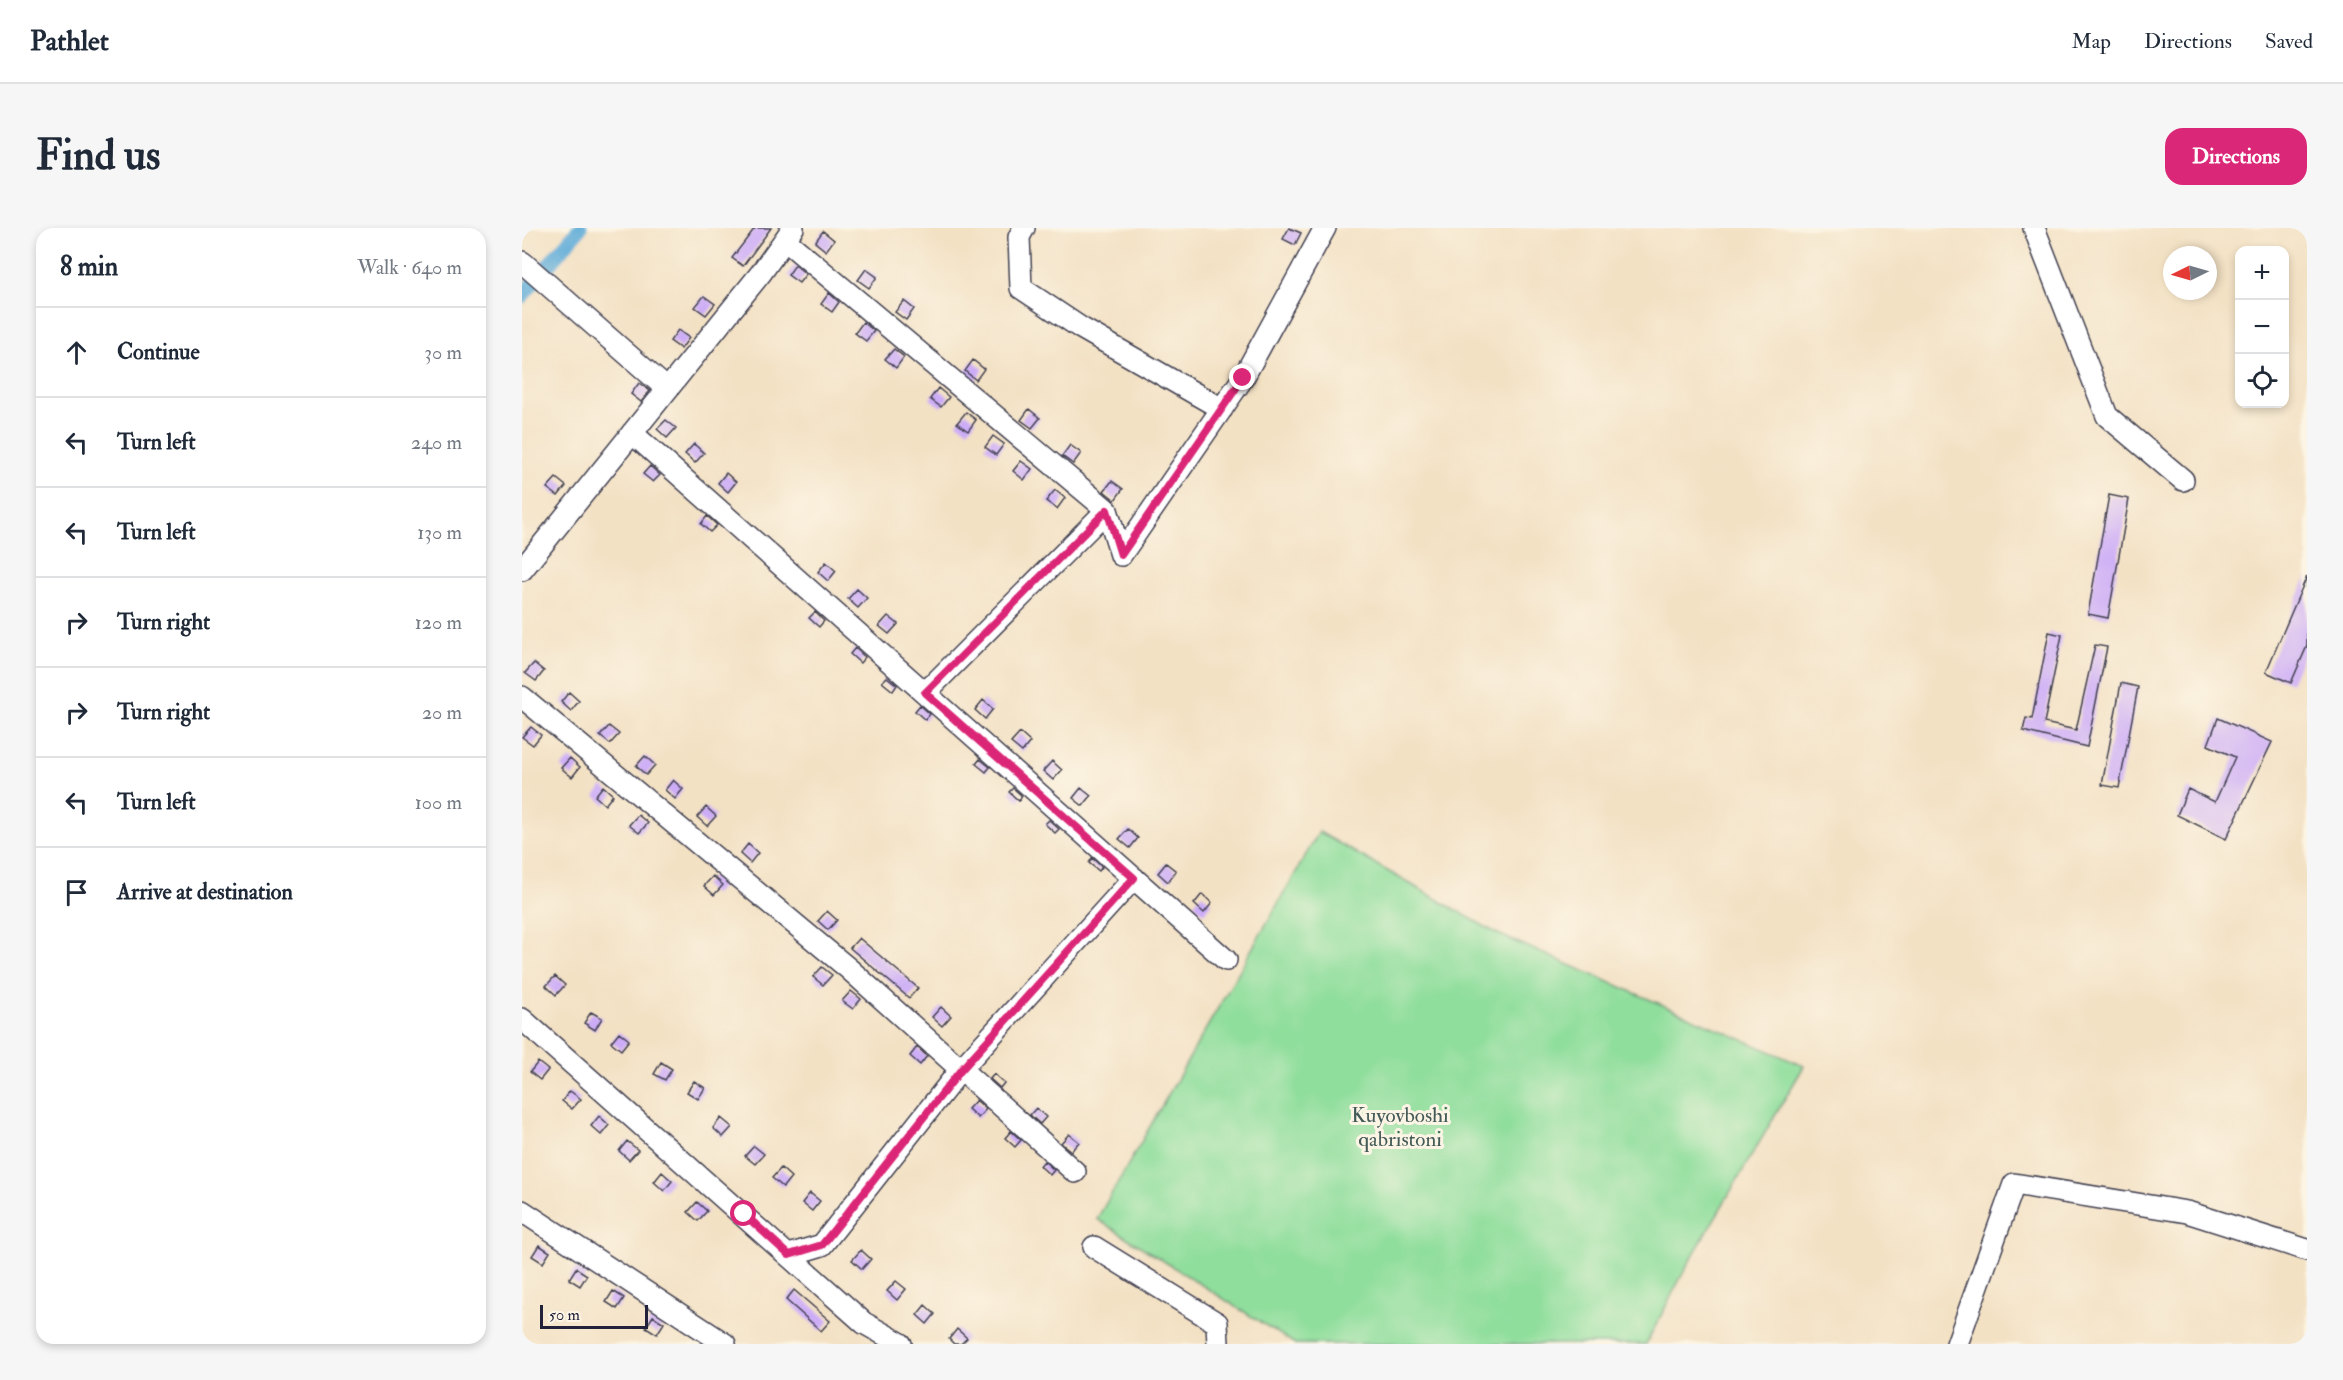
<!DOCTYPE html>
<meta charset="utf-8">
<style>
body{margin:0;font-family:"IM FELL Double Pica",serif;background:#f6f6f7;color:#1f2937}
.controls{position:absolute;right:18px;top:18px;display:grid;overflow:hidden;border-radius:12px;box-shadow:0 3px 9px #0003}
.controls button{width:54px;height:54px;display:grid;place-items:center;padding:0;border:0;border-bottom:2px solid #e0e1e3;background:#fff;color:#1f2937;font:30px sans-serif}
.compass{position:absolute;left:1641px;top:18px;width:54px;height:54px;border-radius:50%;background:#fff;box-shadow:0 3px 9px #0003;rotate:265deg}
.scale{position:absolute;left:18px;bottom:15px;width:108px;box-sizing:border-box;padding-left:6px;border:3px solid #22223b;border-top:0;font-size:16px;line-height:21px;white-space:nowrap;color:#22223b;-webkit-text-stroke:4px #fcf5e5;paint-order:stroke}
.stop{position:absolute;width:18px;height:18px;margin:-14px;border:4px solid #db2777;border-radius:50%;background:#fff}
.stop.end{background:#db2777;border-color:#fff;box-shadow:0 2px 6px #0008}
.list{margin:0;padding:0;list-style:none}
h2{display:flex;justify-content:space-between;align-items:center;height:78px;margin:0;padding:0 24px;font-size:26px}
h2 small{font-size:20px;font-weight:400;color:#747a83}
.list li{display:grid;grid-template-columns:39px 1fr auto;gap:18px;align-items:center;box-sizing:border-box;height:90px;padding:0 24px;border-top:2px solid #e0e1e3}
.list b{display:block;font-size:22px;white-space:nowrap}
.list em{font-size:20px;font-style:normal;color:#747a83}
.icon{flex:none;width:33px;height:33px;fill:none;stroke:currentColor;stroke-width:2;stroke-linecap:round;stroke-linejoin:round}
.map{position:relative;flex:none;width:1785px;height:1116px;overflow:hidden;border-radius:18px}
header{display:flex;align-items:center;gap:36px;box-sizing:border-box;height:84px;padding:0 30px;background:#fff;border-bottom:2px solid #e0e1e3}
header strong{font-size:28px}
nav{display:flex;gap:33px;margin-inline-start:auto;font-size:21px}
.intro{display:flex;align-items:center;justify-content:space-between;box-sizing:border-box;height:144px;padding:0 36px}
h1{margin:0;font-size:42px}
.button{padding:15px 27px;border-radius:18px;background:#db2777;color:#fff;font-size:21px;font-weight:700}
main{display:flex;gap:36px;padding:0 36px}
aside{flex:1;background:#fff;border-radius:18px;box-shadow:0 3px 9px #0003}
.map>svg:first-child{display:block}
</style>
<header>
<strong>Pathlet</strong>
<nav><a>Map</a><a>Directions</a><a>Saved</a></nav>
</header>
<div class="intro"><h1>Find us</h1><a class="button">Directions</a></div>
<main>
<aside>
<h2>8 min<small>Walk · 640 m</small></h2>
<ul class="list">
<li><svg class="icon" aria-label="ahead" viewBox="0 0 24 24"><path d="M12 20V5M6 11l6-6 6 6"/></svg><div><b>Continue</b></div><em>30 m</em></li>
<li><svg class="icon" aria-label="left" viewBox="0 0 24 24"><path d="M17 20v-9H6M10 6l-5 5 5 5"/></svg><div><b>Turn left</b></div><em>240 m</em></li>
<li><svg class="icon" aria-label="left" viewBox="0 0 24 24"><path d="M17 20v-9H6M10 6l-5 5 5 5"/></svg><div><b>Turn left</b></div><em>130 m</em></li>
<li><svg class="icon" aria-label="right" viewBox="0 0 24 24"><path d="M7 20v-9h11M14 6l5 5-5 5"/></svg><div><b>Turn right</b></div><em>120 m</em></li>
<li><svg class="icon" aria-label="right" viewBox="0 0 24 24"><path d="M7 20v-9h11M14 6l5 5-5 5"/></svg><div><b>Turn right</b></div><em>20 m</em></li>
<li><svg class="icon" aria-label="left" viewBox="0 0 24 24"><path d="M17 20v-9H6M10 6l-5 5 5 5"/></svg><div><b>Turn left</b></div><em>100 m</em></li>
<li><svg class="icon" aria-label="arrive" viewBox="0 0 24 24"><path d="M6 21V4h12l-3 4 3 4H6"/></svg><div><b>Arrive at destination</b></div></li>
</ul>
</aside>
<div class="map">
<svg width="1785" height="1116" viewBox="0 0 1785 1116">
<rect width="100%" height="100%" fill="#fcf5e5"/>
<filter id="ink" filterUnits="userSpaceOnUse"><feTurbulence type="fractalNoise" baseFrequency=".0167" numOctaves="2"/><feDisplacementMap in="SourceGraphic" scale="12" xChannelSelector="R" yChannelSelector="G"/><feConvolveMatrix kernelMatrix="1 2 1 2 8 2 1 2 1" color-interpolation-filters="sRGB"/></filter>
<filter id="wash" filterUnits="userSpaceOnUse"><feTurbulence type="fractalNoise" baseFrequency=".008" numOctaves="4" result="noise"/><feDisplacementMap in="SourceGraphic" scale="24" xChannelSelector="R" yChannelSelector="G"/><feGaussianBlur stdDeviation="1.35" result="paint"/><feColorMatrix in="noise" values="0 0 0 0 0 0 0 0 0 0 0 0 0 0 0 0 0 1.4 0 .05"/><feComposite in="paint" operator="in"/></filter>
<g filter="url(#wash)">
<rect width="100%" height="100%" fill="#f3e1c4"/>
<!-- green -->
<path fill="#8fde9c" stroke="#58806c" stroke-width="1.5" d="M 797,604 L 976,706 L 1282,838 L 1166,1036 L 1124,1116 L 773,1116 L 575,991 Z"/>
<g fill="none" stroke-linecap="round" stroke-linejoin="round">
<!-- canal -->
<path stroke="#5facd8" stroke-width="15" d="M 0,68 L 58,0"/>
</g>
<g id="blocks">
<!-- building -->
<path fill="#ccacf7" d="M 233,0 L 249,0 L 221,38 L 210,30 Z
M 767,0 L 779,5 L 773,17 L 761,11 Z
M 301,3 L 312,12 L 304,23 L 293,14 Z
M 273,37 L 284,46 L 277,55 L 266,47 Z
M 344,41 L 355,49 L 347,60 L 336,52 Z
M 307,65 L 317,74 L 310,84 L 299,76 Z
M 182,68 L 193,76 L 184,87 L 173,79 Z
M 382,73 L 392,81 L 384,92 L 373,84 Z
M 341,94 L 352,103 L 344,113 L 333,105 Z
M 156,102 L 167,110 L 159,121 L 148,113 Z
M 372,121 L 382,129 L 374,140 L 363,131 Z
M 451,132 L 462,141 L 454,152 L 443,143 Z
M 117,155 L 128,163 L 119,174 L 109,166 Z
M 416,160 L 427,169 L 419,179 L 408,171 Z
M 507,181 L 518,190 L 510,200 L 499,192 Z
M 444,184 L 454,192 L 446,203 L 435,195 Z
M 144,192 L 154,200 L 145,210 L 135,201 Z
M 471,208 L 482,216 L 474,227 L 463,219 Z
M 172,216 L 182,225 L 173,235 L 163,226 Z
M 548,217 L 559,225 L 551,236 L 540,228 Z
M 499,233 L 510,241 L 502,252 L 491,243 Z
M 128,238 L 138,247 L 131,254 L 121,246 Z
M 204,245 L 214,254 L 206,264 L 196,255 Z
M 34,250 L 44,258 L 36,268 L 25,260 Z
M 590,253 L 601,261 L 593,272 L 582,263 Z
M 533,262 L 543,270 L 535,281 L 524,273 Z
M 1587,267 L 1607,271 L 1586,390 L 1566,386 Z
M 185,288 L 195,297 L 188,304 L 179,296 Z
M 304,334 L 314,343 L 306,353 L 296,344 Z
M 1785,348 L 1785,418 L 1769,455 L 1744,444 Z
M 335,361 L 345,370 L 336,380 L 326,371 Z
M 293,384 L 302,393 L 297,399 L 287,390 Z
M 366,388 L 376,396 L 367,406 L 357,398 Z
M 1527,404 L 1540,407 L 1522,495 L 1554,502 L 1573,417 L 1585,419 L 1565,519 L 1501,503 L 1504,490 L 1510,491 Z
M 333,420 L 343,429 L 338,435 L 328,426 Z
M 12,435 L 22,443 L 14,453 L 3,445 Z
M 365,449 L 375,457 L 371,463 L 360,454 Z
M 1599,455 L 1616,459 L 1597,560 L 1580,557 Z
M 47,464 L 57,473 L 49,483 L 39,474 Z
M 461,472 L 471,481 L 463,491 L 453,482 Z
M 398,477 L 408,486 L 403,492 L 393,483 Z
M 1696,490 L 1750,514 L 1704,611 L 1655,587 L 1666,561 L 1693,574 L 1713,529 L 1686,517 Z
M 87,498 L 97,506 L 88,516 L 78,508 Z
M 9,499 L 19,507 L 11,517 L 0,509 Z
M 498,505 L 508,514 L 500,524 L 489,515 Z
M 123,528 L 133,537 L 124,547 L 114,538 Z
M 48,530 L 58,539 L 50,549 L 39,540 Z
M 458,531 L 468,539 L 464,544 L 454,536 Z
M 530,533 L 540,542 L 531,552 L 521,543 Z
M 151,552 L 161,561 L 153,571 L 143,562 Z
M 81,558 L 91,567 L 83,577 L 73,568 Z
M 491,560 L 500,568 L 497,573 L 487,564 Z
M 559,560 L 569,568 L 561,578 L 551,570 Z
M 184,579 L 194,588 L 185,598 L 175,589 Z
M 116,587 L 126,595 L 117,605 L 107,597 Z
M 527,592 L 537,601 L 533,605 L 523,596 Z
M 606,601 L 616,610 L 608,620 L 597,611 Z
M 226,616 L 236,625 L 228,635 L 218,626 Z
M 570,630 L 580,639 L 577,643 L 567,635 Z
M 644,635 L 654,643 L 646,654 L 636,645 Z
M 191,648 L 201,657 L 192,667 L 182,658 Z
M 680,666 L 690,675 L 682,685 L 672,676 Z
M 305,683 L 315,692 L 306,702 L 296,693 Z
M 337,710 L 396,760 L 387,770 L 328,720 Z
M 300,739 L 310,747 L 301,757 L 291,749 Z
M 33,748 L 43,757 L 34,767 L 24,758 Z
M 329,763 L 339,771 L 331,781 L 320,773 Z
M 419,779 L 429,788 L 420,798 L 410,789 Z
M 69,784 L 80,790 L 73,802 L 62,795 Z
M 97,804 L 107,812 L 99,822 L 89,814 Z
M 395,819 L 405,828 L 398,837 L 388,828 Z
M 16,834 L 26,842 L 18,852 L 8,844 Z
M 139,834 L 150,841 L 143,852 L 132,846 Z
M 472,846 L 482,855 L 478,860 L 468,851 Z
M 172,853 L 183,860 L 176,871 L 165,864 Z
M 48,863 L 59,871 L 50,881 L 40,873 Z
M 454,872 L 464,881 L 456,890 L 446,881 Z
M 514,880 L 524,889 L 518,896 L 508,887 Z
M 77,888 L 87,897 L 79,907 L 69,898 Z
M 199,890 L 210,899 L 201,909 L 191,900 Z
M 489,903 L 499,912 L 493,919 L 483,910 Z
M 547,906 L 557,914 L 549,923 L 539,915 Z
M 105,913 L 116,922 L 107,932 L 97,923 Z
M 232,918 L 242,926 L 233,936 L 223,928 Z
M 522,933 L 532,942 L 528,947 L 518,938 Z
M 259,940 L 269,949 L 261,959 L 250,950 Z
M 140,944 L 150,953 L 142,963 L 132,954 Z
M 288,965 L 298,973 L 290,983 L 280,975 Z
M 175,974 L 185,983 L 176,993 L 166,984 Z
M 17,1017 L 28,1024 L 21,1035 L 10,1028 Z
M 339,1022 L 349,1031 L 340,1041 L 330,1032 Z
M 54,1040 L 65,1047 L 58,1058 L 47,1051 Z
M 374,1053 L 384,1061 L 375,1072 L 365,1063 Z
M 272,1062 L 308,1093 L 299,1103 L 264,1072 Z
M 91,1063 L 102,1070 L 95,1081 L 84,1074 Z
M 403,1077 L 413,1086 L 405,1096 L 395,1087 Z
M 131,1088 L 142,1095 L 135,1106 L 124,1099 Z
M 435,1101 L 445,1110 L 439,1116 L 432,1116 L 427,1111 Z"/>
</g>
</g>
<g filter="url(#ink)">
<use href="#blocks" fill-opacity="0" stroke="#413f50" stroke-width="1.5"/>
<g fill="none" stroke-linecap="round" stroke-linejoin="round">
<!-- minor casing -->
<g stroke="#413f50" stroke-width="24">
<path id="minor" d="M 502,0 L 497,9 L 499,60 L 559,100 L 700,181
M 1512,0 L 1585,188 L 1661,252
M 263,12 L 585,282 L 599,327
M 0,34 L 145,161
M 110,205 L 704,732
M 599,327 L 721,150 L 803,0
M 0,342 L 239,45 L 271,0
M 403,465 L 585,282
M 0,469 L 327,741 L 553,944
M 0,791 L 342,1095 L 379,1116
M 0,983 L 203,1116
M 572,1019 L 695,1095 L 696,1116
M 267,1027 L 300,1017 L 439,841 L 612,650
M 1435,1116 L 1492,956 L 1665,984 L 1785,1022"/>
</g>
<!-- minor -->
<use href="#minor" stroke="#fff" stroke-width="21"/>
</g>
</g>
<g fill="none" stroke-linecap="round" stroke-linejoin="round" filter="url(#ink)">
<!-- route -->
<path stroke="#db2777" stroke-width="8" d="M 222,986 L 267,1027 L 300,1017 L 439,842 L 612,650 L 403,465 L 585,282 L 599,327 L 721,150"/>
</g>
<g text-anchor="middle" stroke-width="6" stroke-linejoin="round" paint-order="stroke">
<!-- park labels -->
<g font-size="21" fill="#435a58" stroke="#fcf5e5">
<text x="878" y="894">Kuyovboshi<tspan x="878" dy="24">qabristoni</tspan></text>
</g>
</g>
</svg>
<div class="controls">
<button>+</button>
<button>−</button>
<button><svg class="icon" aria-label="locate" viewBox="0 0 24 24"><circle cx="12" cy="12" r="6"/><path d="M12 2v4M12 18v4M2 12h4M18 12h4"/></svg></button>
</div>
<svg class="compass" viewBox="-18 -18 36 36"><path d="M0-13l5 13h-10z" fill="#e53935"/><path d="M0 13l5-13h-10z" fill="#747a83"/></svg>
<div class="scale">50 m</div>
<div class="stop" style="left:222px;top:986px"></div>
<div class="stop end" style="left:721px;top:150px"></div>
</div>
</main>
